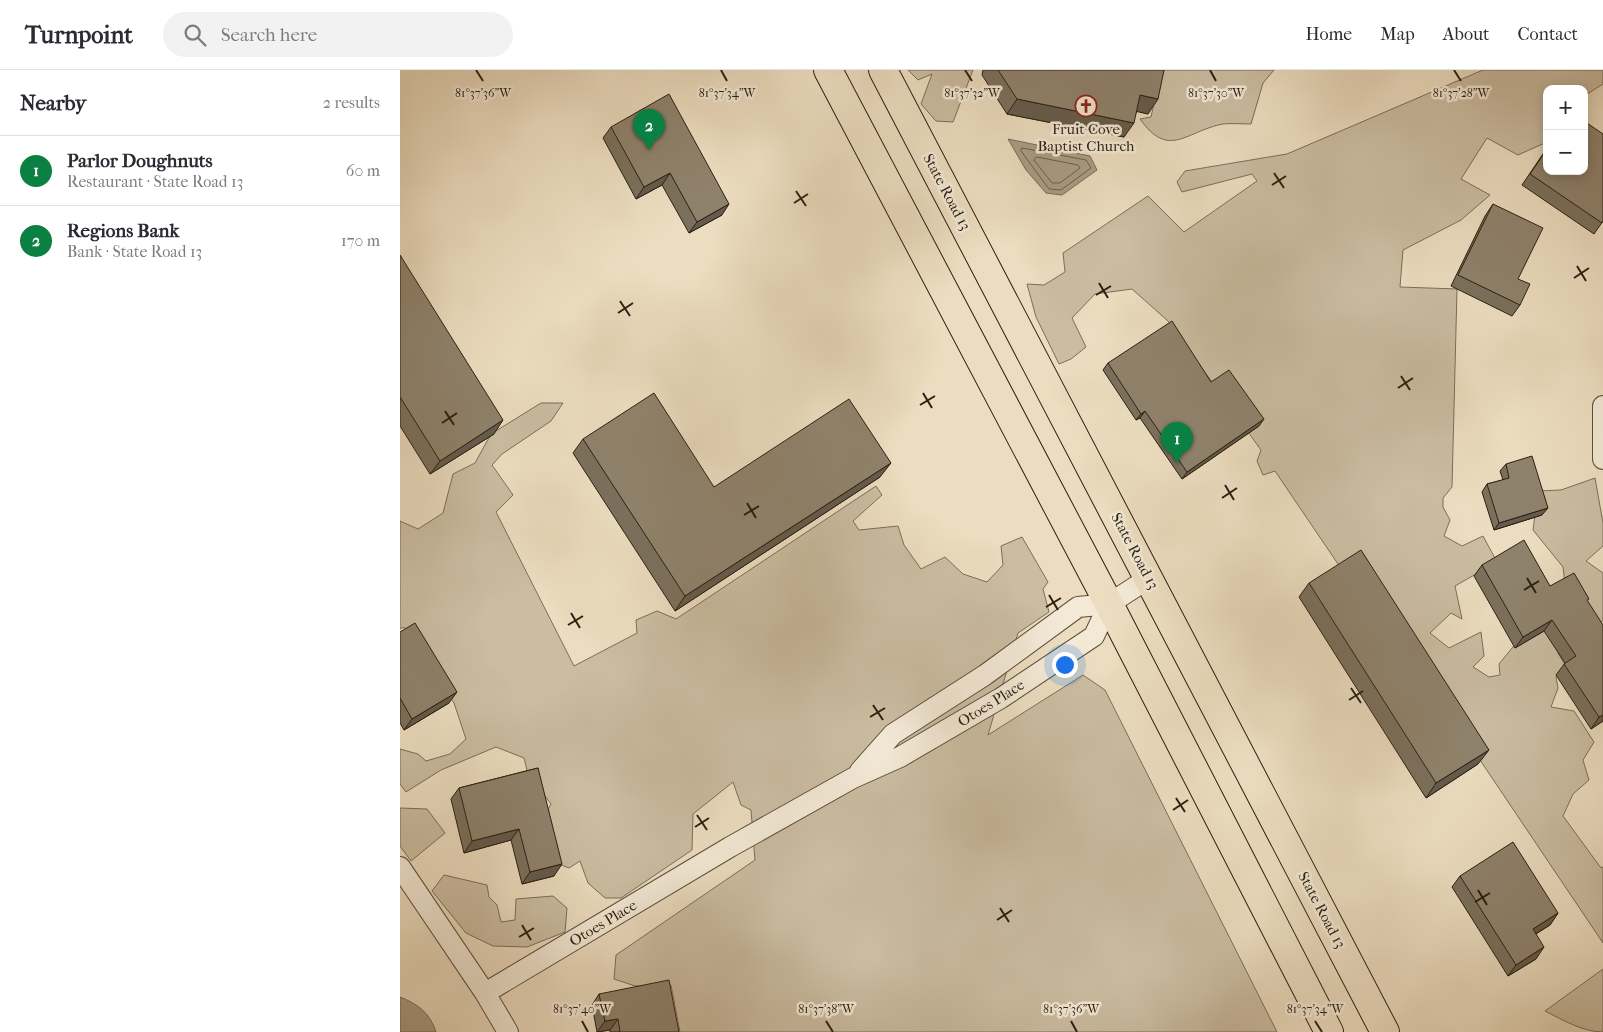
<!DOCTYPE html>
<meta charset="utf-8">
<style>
body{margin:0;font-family:"IM FELL French Canon",serif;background:#f2f2f3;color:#2b2b33}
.controls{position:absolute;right:15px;top:15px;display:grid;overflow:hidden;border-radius:10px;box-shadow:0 2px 12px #0003}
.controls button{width:45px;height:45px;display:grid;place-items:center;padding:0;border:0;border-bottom:1px solid #e1e1e2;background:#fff;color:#2b2b33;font:25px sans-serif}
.you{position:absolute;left:664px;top:594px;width:18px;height:18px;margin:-12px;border:4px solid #fff;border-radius:50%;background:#1a73e8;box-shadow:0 0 0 8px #1a73e833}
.badge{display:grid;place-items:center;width:32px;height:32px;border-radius:50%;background:#0b8043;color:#fff;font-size:16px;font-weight:700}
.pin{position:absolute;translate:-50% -41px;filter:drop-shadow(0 1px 2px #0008)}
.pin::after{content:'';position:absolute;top:26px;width:18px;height:15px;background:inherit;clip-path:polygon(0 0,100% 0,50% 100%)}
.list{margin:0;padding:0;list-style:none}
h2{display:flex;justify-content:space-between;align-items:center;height:65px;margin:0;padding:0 20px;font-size:21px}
h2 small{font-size:16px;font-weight:400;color:#7c7c81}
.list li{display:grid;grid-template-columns:32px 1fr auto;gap:15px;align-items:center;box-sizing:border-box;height:70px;padding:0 20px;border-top:1px solid #e1e1e2}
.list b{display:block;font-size:19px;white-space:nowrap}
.list p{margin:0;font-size:16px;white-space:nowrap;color:#7c7c81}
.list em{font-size:16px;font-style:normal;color:#7c7c81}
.icon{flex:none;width:28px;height:28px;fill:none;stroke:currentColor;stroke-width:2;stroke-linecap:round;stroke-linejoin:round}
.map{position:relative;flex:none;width:1203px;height:962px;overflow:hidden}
header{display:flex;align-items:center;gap:30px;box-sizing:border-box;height:70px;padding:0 25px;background:#fff;border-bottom:1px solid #e1e1e2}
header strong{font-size:24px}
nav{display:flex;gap:28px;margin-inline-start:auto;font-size:18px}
.search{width:350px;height:45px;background:#f2f2f3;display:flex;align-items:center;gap:12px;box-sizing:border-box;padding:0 18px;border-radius:28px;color:#7c7c81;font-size:19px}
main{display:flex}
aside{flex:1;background:#fff}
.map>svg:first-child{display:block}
</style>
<header>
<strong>Turnpoint</strong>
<div class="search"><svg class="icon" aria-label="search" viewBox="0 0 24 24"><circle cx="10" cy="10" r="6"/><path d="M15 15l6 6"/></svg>Search here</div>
<nav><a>Home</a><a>Map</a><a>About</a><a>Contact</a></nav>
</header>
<main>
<aside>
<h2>Nearby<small>2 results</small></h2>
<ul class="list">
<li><span class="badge">1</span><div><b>Parlor Doughnuts</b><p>Restaurant · State Road 13</p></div><em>60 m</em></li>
<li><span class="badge">2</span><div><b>Regions Bank</b><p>Bank · State Road 13</p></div><em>170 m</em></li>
</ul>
</aside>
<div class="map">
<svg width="1203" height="962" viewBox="0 0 1203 962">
<rect width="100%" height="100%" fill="#ecddc0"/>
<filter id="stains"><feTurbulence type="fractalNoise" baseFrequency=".004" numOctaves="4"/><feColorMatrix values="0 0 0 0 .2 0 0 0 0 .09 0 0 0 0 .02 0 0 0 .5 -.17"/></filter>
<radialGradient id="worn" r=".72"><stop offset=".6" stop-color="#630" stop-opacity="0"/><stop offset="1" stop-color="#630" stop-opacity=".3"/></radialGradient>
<!-- green -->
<path fill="#cbbda2" stroke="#7b6e5a" d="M 508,0 L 573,0 L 553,52 L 536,51 L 521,34 L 532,4 L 518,10 Z
M 761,0 L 874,0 L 863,13 L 851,54 C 842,54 832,53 823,54 C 786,61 769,90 740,49 L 751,47 Z
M 1083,0 L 1203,0 L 1203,14 L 1184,26 L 1184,19 L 1147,19 L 1147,72 L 1118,85 L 1087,68 L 1061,109 L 1090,125 L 1061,150 L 1003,180 L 1000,217 L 1057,219 L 1052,417 L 1043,428 L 1043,437 L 1050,450 L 1044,466 L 1062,476 L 1083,466 L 1097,492 L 1055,516 L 1062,549 L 1051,543 L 1030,563 L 1049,578 L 1081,562 L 1084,586 L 1073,597 L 1089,607 L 1100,605 L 1099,594 L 1122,566 L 1166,522 L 1163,497 L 1133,460 L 1138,421 L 1161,420 L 1195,408 L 1203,453 L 1203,476 L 1186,491 L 1203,503 L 1203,550 L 1197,559 L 1158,583 L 1167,598 L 1156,607 L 1158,618 L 1151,637 L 1174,641 L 1194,672 L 1183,690 L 1189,710 L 1173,724 L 1163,746 L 1201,798 L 1203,797 L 1203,873 L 1084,696 L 953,490 L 940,497 L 875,401 L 863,405 L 857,391 L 861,380 L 768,251 L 732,219 L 695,224 L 672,248 L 686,277 L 671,289 L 659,294 L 636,247 L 627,214 L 644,215 L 665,202 L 663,183 L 748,126 L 784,162 L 857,111 L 852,104 L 782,122 L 777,112 L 785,101 L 887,84 Z
M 141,333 L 163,333 L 151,351 L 102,384 L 92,395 L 113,425 L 96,442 L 174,596 L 237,563 L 236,550 L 257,541 L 276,549 L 476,416 L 482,425 L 453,451 L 459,460 L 498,456 L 504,475 L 521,499 L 545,487 L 563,504 L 587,512 L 603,495 L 601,476 L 622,467 L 648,512 L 643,519 L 649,542 L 618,563 L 588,665 L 683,605 L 705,620 L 877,962 L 280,962 L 271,915 L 235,916 L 214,909 L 216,885 L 355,790 L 351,740 L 341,735 L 333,712 L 293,744 L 292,780 L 221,828 L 205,828 L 188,813 L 180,791 L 169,798 L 153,792 L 142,750 L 151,734 L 128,704 L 124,688 L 96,677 L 41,700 L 6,722 L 0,714 L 0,679 L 18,684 L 26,691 L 50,684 L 66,669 L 54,633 L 4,557 L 0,559 L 0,451 L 18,459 L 43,443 L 53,404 L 75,393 L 91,364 Z
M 0,738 L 27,739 L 45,763 L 11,791 L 0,776 Z
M 44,805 L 87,815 L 89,827 L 97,835 L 101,852 L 115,850 L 116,829 L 153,826 L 167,838 L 165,862 L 127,877 L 93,876 L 66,863 L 32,821 Z
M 1203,899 L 1203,962 C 1183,962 1163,950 1145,941 Z"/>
<!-- water -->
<path fill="#aa9d85" stroke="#776b57" d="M 608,69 L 690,86 L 697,100 L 662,125 L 646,123 L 626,100 Z
M 0,927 C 18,934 30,943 36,962 L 0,962 Z"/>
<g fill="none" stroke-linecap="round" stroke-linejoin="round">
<!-- shore -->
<path stroke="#6a5e4c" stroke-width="1" d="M 622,78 L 686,90 L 691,98 L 661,120 L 649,119 L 621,81 Z
M 637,87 L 678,95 L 680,98 L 660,113 L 652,113 L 634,90 Z"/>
<!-- minor casing -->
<g stroke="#5b4f3e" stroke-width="22">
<path id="minor" d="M 1203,336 L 1203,389
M 460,701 L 493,664 L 585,605 L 678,537 L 709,534 L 749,508
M 0,797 L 85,923 L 108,962
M 85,923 L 330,777 L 453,708 L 500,687 L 601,628 L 694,566 L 709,534"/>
</g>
<!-- primary casing -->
<g stroke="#2b2012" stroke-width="30">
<path id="primary" d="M 428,0 L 709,534 L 929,962
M 483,0 L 985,962"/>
</g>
<!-- minor -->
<use href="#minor" stroke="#f3e9d6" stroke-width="20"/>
<!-- primary -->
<use href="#primary" stroke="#ecddc0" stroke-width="28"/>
</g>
<!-- wall -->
<path fill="#7b705d" stroke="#2b2012" d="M 583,0 L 764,0 L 748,44 L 737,41 L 724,67 L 607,44 L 582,5 Z
M 211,57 L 322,145 L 289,163 L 262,115 L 236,129 L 203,68 Z
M 1147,78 L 1203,151 L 1194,164 L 1122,115 Z
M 1093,134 L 1120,235 L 1112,246 L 1051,216 L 1085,146 Z
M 0,185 L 94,364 L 30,404 L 0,356 Z
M 708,293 L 811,312 L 859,356 L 782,409 L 740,348 L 736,350 L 703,300 Z
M 183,369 L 314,417 L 480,407 L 275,541 L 173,383 Z
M 1106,394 L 1142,445 L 1094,460 L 1082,422 L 1087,414 L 1103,410 L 1100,401 Z
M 1082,495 L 1150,516 L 1187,531 L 1203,651 L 1191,659 L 1156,605 L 1165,593 L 1144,561 L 1115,578 L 1074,506 Z
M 909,513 L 1078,694 L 1026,728 L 899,527 Z
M 0,562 L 49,633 L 4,660 L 0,653 Z
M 138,698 L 154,806 L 122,814 L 111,770 L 64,783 L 51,729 L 59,718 Z
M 1060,806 L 1158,843 L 1150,855 L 1136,864 L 1136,889 L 1108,906 L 1052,817 Z
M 199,924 L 279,962 L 210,962 L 210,960 L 197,962 L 192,935 Z"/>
<!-- shaded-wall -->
<path fill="#645b4c" stroke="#2b2012" d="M 740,25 L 758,29 L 748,44 L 730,40 Z
M 617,29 L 734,53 L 724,67 L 607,44 Z
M 270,103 L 262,115 L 236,129 L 244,117 Z
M 329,134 L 322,145 L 289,163 L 297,152 Z
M 745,341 L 740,348 L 736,350 L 741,344 Z
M 864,349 L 859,356 L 782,409 L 787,402 Z
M 103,350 L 94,364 L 30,404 L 40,391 Z
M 491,393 L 480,407 L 275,541 L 285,526 Z
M 1148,438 L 1142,445 L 1094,460 L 1099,453 Z
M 1152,550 L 1144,561 L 1115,578 L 1123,567 Z
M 57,622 L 49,633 L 4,660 L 12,649 Z
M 1203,645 L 1203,651 L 1191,659 L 1199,647 Z
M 1089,680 L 1078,694 L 1026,728 L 1036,713 Z
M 119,759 L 111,770 L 64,783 L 72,771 Z
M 162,794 L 154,806 L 122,814 L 130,802 Z
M 1158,843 L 1150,855 L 1125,870 L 1133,859 Z
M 1144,877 L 1136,889 L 1108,906 L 1116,895 Z
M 218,949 L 210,960 L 197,962 L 205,951 Z"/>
<!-- building -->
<path fill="#8f826c" stroke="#2b2012" d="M 598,0 L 764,0 L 758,29 L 740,25 L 734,53 L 617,29 Z
M 269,24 L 329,134 L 297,152 L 270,103 L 244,117 L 211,57 Z
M 1184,51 L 1203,64 L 1203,151 L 1202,153 L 1130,104 L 1147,79 L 1147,101 L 1184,101 Z
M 1093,134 L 1143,158 L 1118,209 L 1130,214 L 1120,235 L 1058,205 Z
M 0,185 L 103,350 L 40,391 L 0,327 Z
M 772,251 L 811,312 L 829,300 L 864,349 L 787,402 L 745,341 L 741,344 L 708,293 Z
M 254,323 L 314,417 L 449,329 L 491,393 L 285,526 L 183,369 Z
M 1132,386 L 1148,438 L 1099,453 L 1087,414 L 1109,408 L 1106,394 Z
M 1124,470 L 1150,516 L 1174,503 L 1189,529 L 1187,530 L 1203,555 L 1203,645 L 1199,647 L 1164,594 L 1176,586 L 1152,550 L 1123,567 L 1082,495 Z
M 961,480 L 1089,680 L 1036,713 L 909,513 Z
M 15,553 L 57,622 L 12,649 L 0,628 L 0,562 Z
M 138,698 L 162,794 L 130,802 L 119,759 L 72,771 L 59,718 Z
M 1113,772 L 1158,843 L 1133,859 L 1144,877 L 1116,895 L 1060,806 Z
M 269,910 L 279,962 L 220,962 L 218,949 L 205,951 L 199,924 Z"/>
<!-- ticks -->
<path fill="none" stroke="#2b2012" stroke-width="2" d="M 76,0 L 83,11M 321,0 L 327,11M 565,0 L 572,11M 810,0 L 816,11M 1054,0 L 1061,11M 874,103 L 884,118M 872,115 L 886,106M 396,121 L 406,136M 394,133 L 408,124M 1177,196 L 1186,211M 1174,208 L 1189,198M 699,213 L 708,228M 696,225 L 711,216M 220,231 L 230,246M 218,243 L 233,233M 1001,306 L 1010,320M 998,318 L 1013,308M 523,323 L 532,338M 520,335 L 535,326M 45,341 L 54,355M 42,353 L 57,343M 825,415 L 834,430M 822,428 L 837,418M 347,433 L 356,448M 344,445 L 359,436M 1127,508 L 1136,523M 1124,520 L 1139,511M 649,525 L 658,540M 646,537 L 661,528M 171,543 L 180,558M 168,555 L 183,546M 951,618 L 961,633M 949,630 L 963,621M 473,635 L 483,650M 470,647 L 485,638M 776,728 L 785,742M 773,740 L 788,730M 297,745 L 307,760M 295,757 L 309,748M 1078,820 L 1087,835M 1075,832 L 1090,823M 600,838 L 609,852M 597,850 L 612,840M 122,855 L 131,870M 119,867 L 134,858M 182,951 L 188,962M 426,951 L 433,962M 671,951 L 677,962M 915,951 L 922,962"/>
<!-- icons -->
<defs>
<g id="church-ring" transform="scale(1.125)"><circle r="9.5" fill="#f3e9d6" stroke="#8f2418" stroke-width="1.5"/><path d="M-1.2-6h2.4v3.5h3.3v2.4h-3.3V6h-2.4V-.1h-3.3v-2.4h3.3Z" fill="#8f2418"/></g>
</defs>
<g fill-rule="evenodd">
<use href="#church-ring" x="686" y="36"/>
</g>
<g text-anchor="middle" stroke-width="5" stroke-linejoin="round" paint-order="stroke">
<!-- poi labels -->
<g font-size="15" fill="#2b2012" stroke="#f3e9d6">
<text x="686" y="64">Fruit Cove<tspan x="686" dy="17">Baptist Church</tspan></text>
</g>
<!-- street labels -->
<g font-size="15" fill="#2b2012" stroke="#f3e9d6">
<text transform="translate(547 122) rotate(62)" y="5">State Road 13</text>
<text transform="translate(735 481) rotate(62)" y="5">State Road 13</text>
<text transform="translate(591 633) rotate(-32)" y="5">Otoes Place</text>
<text transform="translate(922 840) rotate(62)" y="5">State Road 13</text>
<text transform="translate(203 853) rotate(-31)" y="5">Otoes Place</text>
</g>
</g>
<g font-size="12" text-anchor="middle" fill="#2b2012" stroke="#f3e9d6" stroke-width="5" stroke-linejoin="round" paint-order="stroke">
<text x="816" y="27">81°37'30"W</text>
<text x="1061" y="27">81°37'28"W</text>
<text x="83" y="27">81°37'36"W</text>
<text x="327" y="27">81°37'34"W</text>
<text x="572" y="27">81°37'32"W</text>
<text x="182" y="943">81°37'40"W</text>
<text x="426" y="943">81°37'38"W</text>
<text x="671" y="943">81°37'36"W</text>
<text x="915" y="943">81°37'34"W</text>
</g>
<rect width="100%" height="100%" filter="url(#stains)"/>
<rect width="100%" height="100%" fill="url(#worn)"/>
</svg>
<div class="controls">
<button>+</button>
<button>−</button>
</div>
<div class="you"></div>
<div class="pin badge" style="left:777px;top:393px">1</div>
<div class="pin badge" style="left:249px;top:80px">2</div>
</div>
</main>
